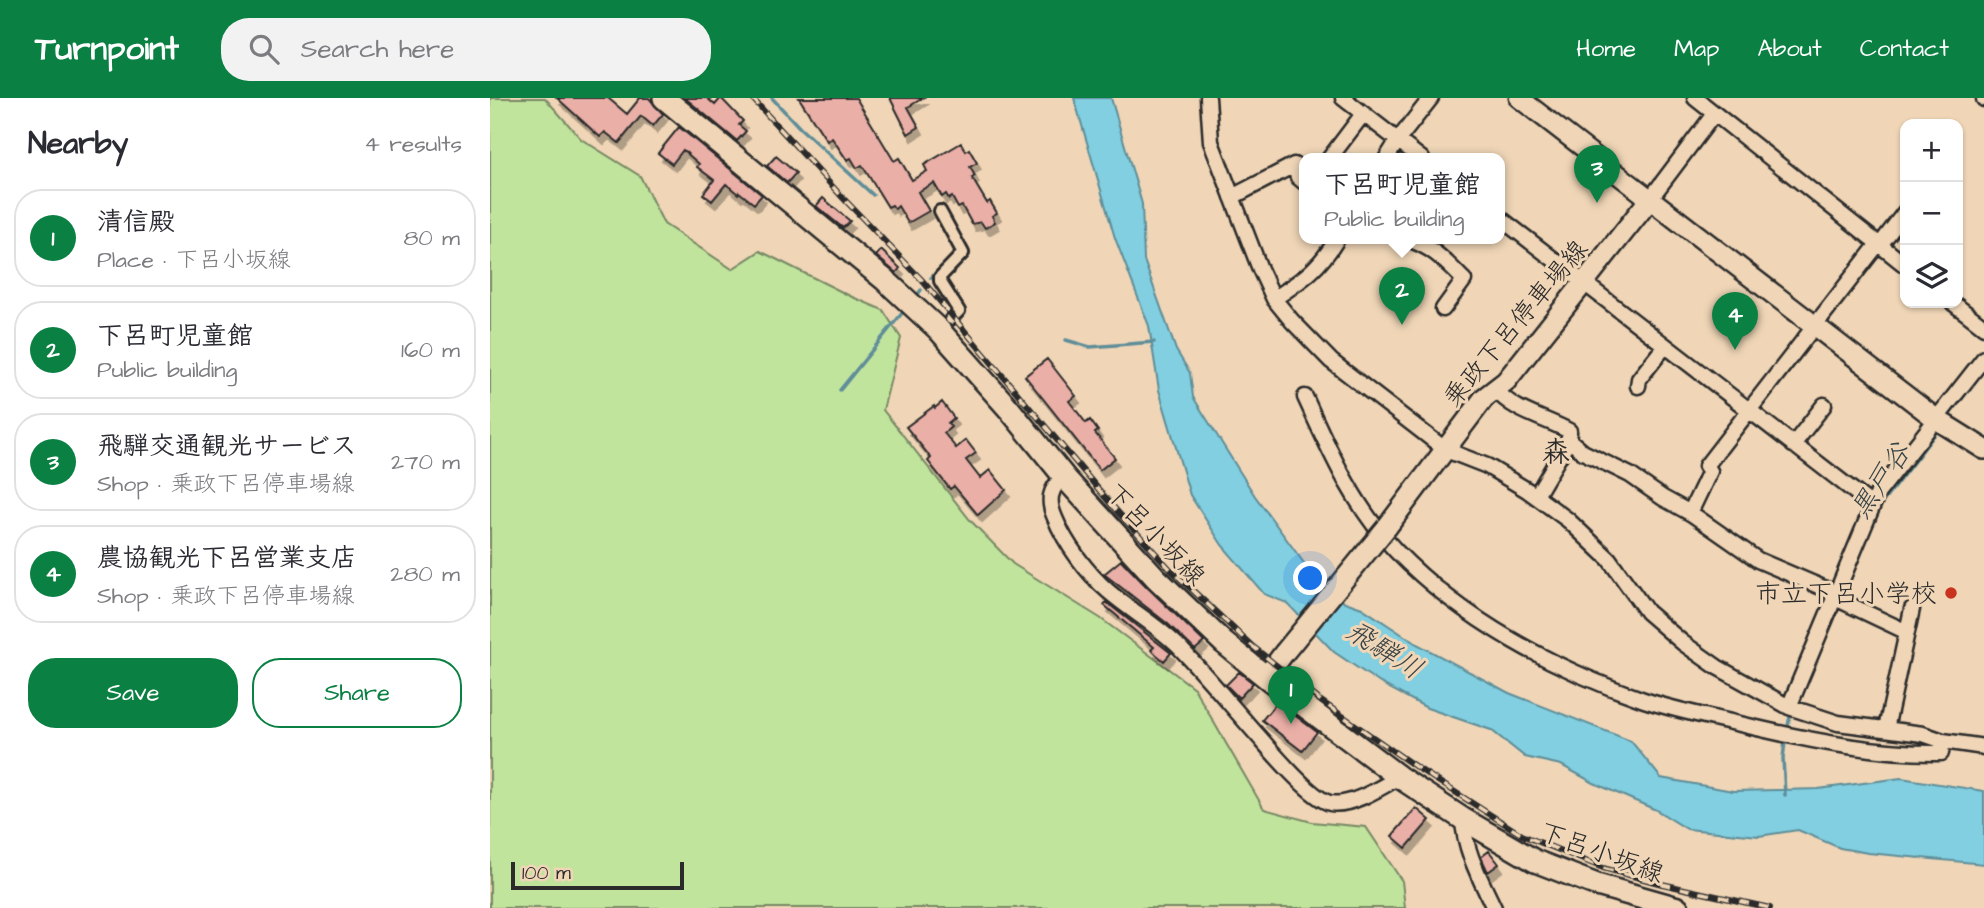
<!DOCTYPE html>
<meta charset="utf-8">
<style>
body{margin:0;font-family:"Architects Daughter","Klee One",sans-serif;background:#f2f2f3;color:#2b2b33}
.controls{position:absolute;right:21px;top:21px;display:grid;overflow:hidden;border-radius:14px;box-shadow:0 2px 5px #0004}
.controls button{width:63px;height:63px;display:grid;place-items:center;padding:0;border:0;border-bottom:2px solid #e1e1e2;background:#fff;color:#2b2b33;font:35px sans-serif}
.scale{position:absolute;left:21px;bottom:18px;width:173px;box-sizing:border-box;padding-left:7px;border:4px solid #2b2b2b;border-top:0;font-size:19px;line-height:24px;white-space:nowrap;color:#2b2b2b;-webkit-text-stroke:5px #f0d6b7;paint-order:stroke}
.you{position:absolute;left:821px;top:481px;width:24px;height:24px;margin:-18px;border:5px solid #fff;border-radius:50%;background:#1a73e8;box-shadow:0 0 0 10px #1a73e833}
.badge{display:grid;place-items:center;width:46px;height:46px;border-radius:50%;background:#0b8043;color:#fff;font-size:23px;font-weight:700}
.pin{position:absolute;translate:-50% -58px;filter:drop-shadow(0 2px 4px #0008)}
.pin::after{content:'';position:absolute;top:37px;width:24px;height:21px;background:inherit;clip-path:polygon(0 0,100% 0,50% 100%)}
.popup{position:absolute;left:809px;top:55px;width:206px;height:91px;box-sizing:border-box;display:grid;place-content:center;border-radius:14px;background:#fff;filter:drop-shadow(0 2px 5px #0005);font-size:23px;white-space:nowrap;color:#7c7c81}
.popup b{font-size:26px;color:#2b2b33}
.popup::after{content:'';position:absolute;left:50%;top:100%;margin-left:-14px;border:14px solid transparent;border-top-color:#fff}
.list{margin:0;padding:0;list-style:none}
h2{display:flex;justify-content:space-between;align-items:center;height:91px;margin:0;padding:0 28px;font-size:30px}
h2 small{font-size:23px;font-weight:400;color:#7c7c81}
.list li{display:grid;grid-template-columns:46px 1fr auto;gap:21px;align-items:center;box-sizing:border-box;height:98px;margin:0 14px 14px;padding:0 14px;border:2px solid #e1e1e2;border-radius:28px}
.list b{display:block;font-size:26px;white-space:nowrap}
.list p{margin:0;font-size:23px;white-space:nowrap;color:#7c7c81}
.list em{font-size:23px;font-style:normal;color:#7c7c81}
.actions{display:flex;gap:14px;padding:21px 28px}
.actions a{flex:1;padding:16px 0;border:2px solid #0b8043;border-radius:28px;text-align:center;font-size:24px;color:#0b8043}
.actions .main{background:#0b8043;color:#fff}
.icon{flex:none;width:38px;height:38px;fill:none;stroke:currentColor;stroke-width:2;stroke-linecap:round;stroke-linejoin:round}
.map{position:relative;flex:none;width:1494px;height:810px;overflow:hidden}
header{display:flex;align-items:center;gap:42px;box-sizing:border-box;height:98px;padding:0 35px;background:#0b8043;color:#fff}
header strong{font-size:33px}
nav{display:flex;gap:38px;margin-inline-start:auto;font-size:24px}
.search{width:490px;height:63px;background:#f2f2f3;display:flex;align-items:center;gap:18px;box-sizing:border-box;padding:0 24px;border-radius:28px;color:#7c7c81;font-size:26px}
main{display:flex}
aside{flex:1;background:#fff}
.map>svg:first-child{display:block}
</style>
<header>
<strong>Turnpoint</strong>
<div class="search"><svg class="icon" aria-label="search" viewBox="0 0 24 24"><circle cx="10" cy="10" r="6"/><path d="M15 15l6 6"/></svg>Search here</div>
<nav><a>Home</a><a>Map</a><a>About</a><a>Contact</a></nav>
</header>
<main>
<aside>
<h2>Nearby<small>4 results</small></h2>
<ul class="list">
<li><span class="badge">1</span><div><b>清信殿</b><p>Place · 下呂小坂線</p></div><em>80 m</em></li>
<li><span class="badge">2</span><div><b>下呂町児童館</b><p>Public building</p></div><em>160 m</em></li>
<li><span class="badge">3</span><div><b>飛騨交通観光サービス</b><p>Shop · 乗政下呂停車場線</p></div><em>270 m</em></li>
<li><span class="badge">4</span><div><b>農協観光下呂営業支店</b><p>Shop · 乗政下呂停車場線</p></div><em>280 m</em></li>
</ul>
<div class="actions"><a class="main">Save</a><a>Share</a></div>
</aside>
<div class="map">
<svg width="1494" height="810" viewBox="0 0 1494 810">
<defs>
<filter id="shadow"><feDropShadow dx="4" dy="7" stdDeviation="0" flood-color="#0004"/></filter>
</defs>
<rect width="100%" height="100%" fill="#f0d6b7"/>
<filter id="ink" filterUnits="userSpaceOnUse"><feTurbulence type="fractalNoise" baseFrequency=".0143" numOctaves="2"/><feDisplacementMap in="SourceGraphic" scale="14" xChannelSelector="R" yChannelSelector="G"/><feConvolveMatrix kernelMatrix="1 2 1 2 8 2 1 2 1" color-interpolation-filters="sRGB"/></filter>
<g filter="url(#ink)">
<!-- green -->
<path fill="#c1e49d" stroke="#768864" stroke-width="2" d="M 0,0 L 55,0 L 91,41 L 150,78 L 174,126 L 242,171 L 270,153 L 360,198 L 393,212 L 411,240 L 393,312 L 480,422 L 523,466 L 610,520 L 704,590 L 774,711 L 822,724 L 876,729 L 912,783 L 915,810 L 0,810 Z"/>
<!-- water -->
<path fill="#81cfe0" stroke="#5f8d98" stroke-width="2" d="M 584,0 L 621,0 L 652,106 L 654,162 L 686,252 L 700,275 L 703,299 L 765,398 L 838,498 L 872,510 L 925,545 L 1019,595 L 1141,643 L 1171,680 L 1243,693 L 1328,691 L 1411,680 L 1494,693 L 1494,766 L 1378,755 L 1350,750 L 1308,732 L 1269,738 L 1197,731 L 1166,712 L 1104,685 L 1071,667 L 1035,659 L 1001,632 L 937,610 L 890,585 L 844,554 L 797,505 L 774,496 L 732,447 L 700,397 L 669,292 L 659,228 L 625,140 Z"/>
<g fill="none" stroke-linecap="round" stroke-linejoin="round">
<!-- stream -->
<path stroke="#5f8d98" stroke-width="3.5" d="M 282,0 L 310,30 L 383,97
M 441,180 L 466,155
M 425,200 L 431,192
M 576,242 L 600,249 L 664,244
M 350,292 L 413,214
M 1457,320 L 1494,272
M 1389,409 L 1448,332
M 1297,632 L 1300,619
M 1295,644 L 1293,660 L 1295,697"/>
</g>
<!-- building -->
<path fill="#eaafa7" stroke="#2b2b2b" stroke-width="2" filter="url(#shadow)" d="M 67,0 L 118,0 L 137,16 L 150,0 L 159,0 L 173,16 L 163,28 L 151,18 L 129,45 L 115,34 L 110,39 Z
M 195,0 L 217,0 L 225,7 L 231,0 L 253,23 L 249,27 L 256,33 L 247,43 Z
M 309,0 L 366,0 L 404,63 L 409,60 L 422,82 L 437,73 L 434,67 L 471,45 L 476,53 L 479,51 L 487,65 L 480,69 L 485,78 L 482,80 L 497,105 L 500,103 L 507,115 L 502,118 L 505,124 L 495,130 L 491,124 L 482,126 L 472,108 L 468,110 L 462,99 L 459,101 L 456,96 L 452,99 L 444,85 L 428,94 L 439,113 L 418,125 L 408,108 L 405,111 L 402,107 L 398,109 L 372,67 L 367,70 L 361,60 L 357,62 L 342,40 L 337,43 Z
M 400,0 L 433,0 L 418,9 L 429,29 L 418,36 Z
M 189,29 L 272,97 L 264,106 L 249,94 L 248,96 L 236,86 L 222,103 L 213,96 L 224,82 L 207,69 L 209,66 L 193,52 L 182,66 L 168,55 Z
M 286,58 L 306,75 L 297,85 L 277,68 Z
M 333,100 L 360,123 L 353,130 L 326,108 Z
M 391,152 L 410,170 L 406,175 L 386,158 Z
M 557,261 L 586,298 L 579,303 L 596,325 L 600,322 L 608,333 L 605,335 L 625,360 L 610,372 L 535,278 Z
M 452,304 L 464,320 L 458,325 L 461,329 L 454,335 L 466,350 L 476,342 L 486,355 L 476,362 L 490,380 L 500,372 L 516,392 L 488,417 L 464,388 L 460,391 L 438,363 L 441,360 L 416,329 L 444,308 L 445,310 Z
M 631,462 L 657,489 L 714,544 L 705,552 L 678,526 L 614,476 Z
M 616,504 L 681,555 L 674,563 L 661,552 L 664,549 L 614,507 Z
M 749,574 L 763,585 L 749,600 L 736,587 Z
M 787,604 L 827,634 L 812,653 L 772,622 Z
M 926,710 L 940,722 L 916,750 L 902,738 Z
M 999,753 L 1009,766 L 998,774 L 991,759 Z"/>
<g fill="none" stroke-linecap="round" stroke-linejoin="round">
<!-- pedestrian casing -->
<g stroke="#2b2b2b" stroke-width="16">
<path id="pedestrian" d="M 450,113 L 473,155 L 450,179 L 450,183 L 469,213 L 461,221"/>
</g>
<!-- minor casing -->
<g stroke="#2b2b2b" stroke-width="19">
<path id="minor" d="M 718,0 L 721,44 L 770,171 L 784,201 L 802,223 L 841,263 L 956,352 L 997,368 L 1037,392 L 1078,422 L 1119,461 L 1157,514 L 1193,545 L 1227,569 L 1299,609 L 1348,625 L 1433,636 L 1453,643 L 1494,649
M 853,0 L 932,61
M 1205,0 L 1415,167
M 1494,0 L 1494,1
M 839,61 L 873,16
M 896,61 L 908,42 L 941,0
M 742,99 L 804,67 L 808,79 L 814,84
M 1160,101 L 1224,16
M 1010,120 L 1382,407
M 917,141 C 942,148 956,164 974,182 L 953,211
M 1390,147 L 1415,114
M 784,201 C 813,181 828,172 847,141
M 1463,205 L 1494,229
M 1148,288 L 1149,281 L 1175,248
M 1005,291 C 1024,314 1053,319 1079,333 L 1079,342
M 815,299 C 840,354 864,409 906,453 C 973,522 1064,571 1154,602 C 1191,614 1230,621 1267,630 C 1327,644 1389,656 1451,655 L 1453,643
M 1303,347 L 1334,307
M 573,378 C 560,392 557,402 565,420 C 575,445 597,475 618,493 C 641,513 667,527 689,549 C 717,578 743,610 770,640 C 783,655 822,701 840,705 C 861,709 892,689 909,679
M 1046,398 L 1079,342 L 1093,354 L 1140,377 L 1173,400 L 1202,416 L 1268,462 L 1345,495
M 1200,415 L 1220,373 L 1216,368 L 1388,146
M 1343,499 L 1417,534
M 1299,609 L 1388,395 L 1494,260
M 1396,631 L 1422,511
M 973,721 C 974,752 991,782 1004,810"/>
</g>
<!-- tertiary casing -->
<g stroke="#2b2b2b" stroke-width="23">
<path id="tertiary" d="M 1029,0 L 1160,101"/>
</g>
<!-- secondary casing -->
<g stroke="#2b2b2b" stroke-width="24">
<path id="secondary" d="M 897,429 L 994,300 L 1016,283 L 1160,101 L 1446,321 L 1494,351
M 776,579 L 794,555"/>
</g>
<!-- primary casing -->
<g stroke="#2b2b2b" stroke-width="26">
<path id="primary" d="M 174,0 L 395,182 L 449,232 L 520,312 L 576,381 L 666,480 L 734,545 L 776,579 L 909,679 L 973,721 L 1045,763 L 1107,787 L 1188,810"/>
</g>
<!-- pedestrian -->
<use href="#pedestrian" stroke="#f0d6b7" stroke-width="10"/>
<!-- minor -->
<use href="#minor" stroke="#f0d6b7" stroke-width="14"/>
<!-- tertiary -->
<use href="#tertiary" stroke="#f0d6b7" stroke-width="18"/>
<!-- secondary -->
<use href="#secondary" stroke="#f0d6b7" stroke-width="19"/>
<!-- primary -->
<use href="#primary" stroke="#f0d6b7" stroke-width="21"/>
<!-- rail casing -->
<g stroke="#2b2b2b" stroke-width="6">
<path id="rail" d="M 262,0 L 353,100 L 431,181 L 626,412 L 681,472 L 761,547 L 831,603 L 926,669 L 1032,737 L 1113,770 L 1172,786 L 1280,810"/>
</g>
<!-- rail -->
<use href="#rail" stroke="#f0d6b7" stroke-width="3.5" stroke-dasharray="10" stroke-linecap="butt"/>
<!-- secondary-bridge casing -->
<g stroke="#2b2b2b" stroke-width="24" stroke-linecap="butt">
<path id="secondary-bridge" d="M 794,555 L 897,429"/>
</g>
<!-- secondary-bridge -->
<use href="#secondary-bridge" stroke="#f0d6b7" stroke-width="19"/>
</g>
</g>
<!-- markers -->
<circle fill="#c8321e" stroke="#f0d6b7" stroke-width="2.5" cx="1461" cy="495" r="7"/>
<g text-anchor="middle" stroke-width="6" stroke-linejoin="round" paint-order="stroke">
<!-- street labels -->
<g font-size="26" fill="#2b2b2b" stroke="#f0d6b7">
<text transform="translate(1025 225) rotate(-50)" y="9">乗政下呂停車場線</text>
<text transform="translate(666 436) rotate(46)" y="9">下呂小坂線</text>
<text transform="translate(1112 754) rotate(20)" y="9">下呂小坂線</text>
</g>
<!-- poi labels -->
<g font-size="26" fill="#2b2b2b" stroke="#f0d6b7" text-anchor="end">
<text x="1447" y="504">市立下呂小学校</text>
</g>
<!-- neighbourhood labels -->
<g font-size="28" font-weight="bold" fill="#2b2b2b" stroke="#f0d6b7">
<text x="1066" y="363">森</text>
</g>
<!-- water labels -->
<g font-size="28" font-style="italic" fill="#384446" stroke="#f0d6b7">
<text transform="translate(1390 382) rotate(-56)" y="10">黒戸谷</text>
<text transform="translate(895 551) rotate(32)" y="10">飛騨川</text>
</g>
</g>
</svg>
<div class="controls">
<button>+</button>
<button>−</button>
<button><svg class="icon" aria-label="layers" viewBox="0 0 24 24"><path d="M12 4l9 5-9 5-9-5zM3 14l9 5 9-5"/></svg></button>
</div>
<div class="scale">100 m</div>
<div class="you"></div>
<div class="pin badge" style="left:801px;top:626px">1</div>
<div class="pin badge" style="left:912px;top:227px">2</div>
<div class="popup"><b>下呂町児童館</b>Public building</div>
<div class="pin badge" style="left:1107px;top:105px">3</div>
<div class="pin badge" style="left:1245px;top:252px">4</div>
</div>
</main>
